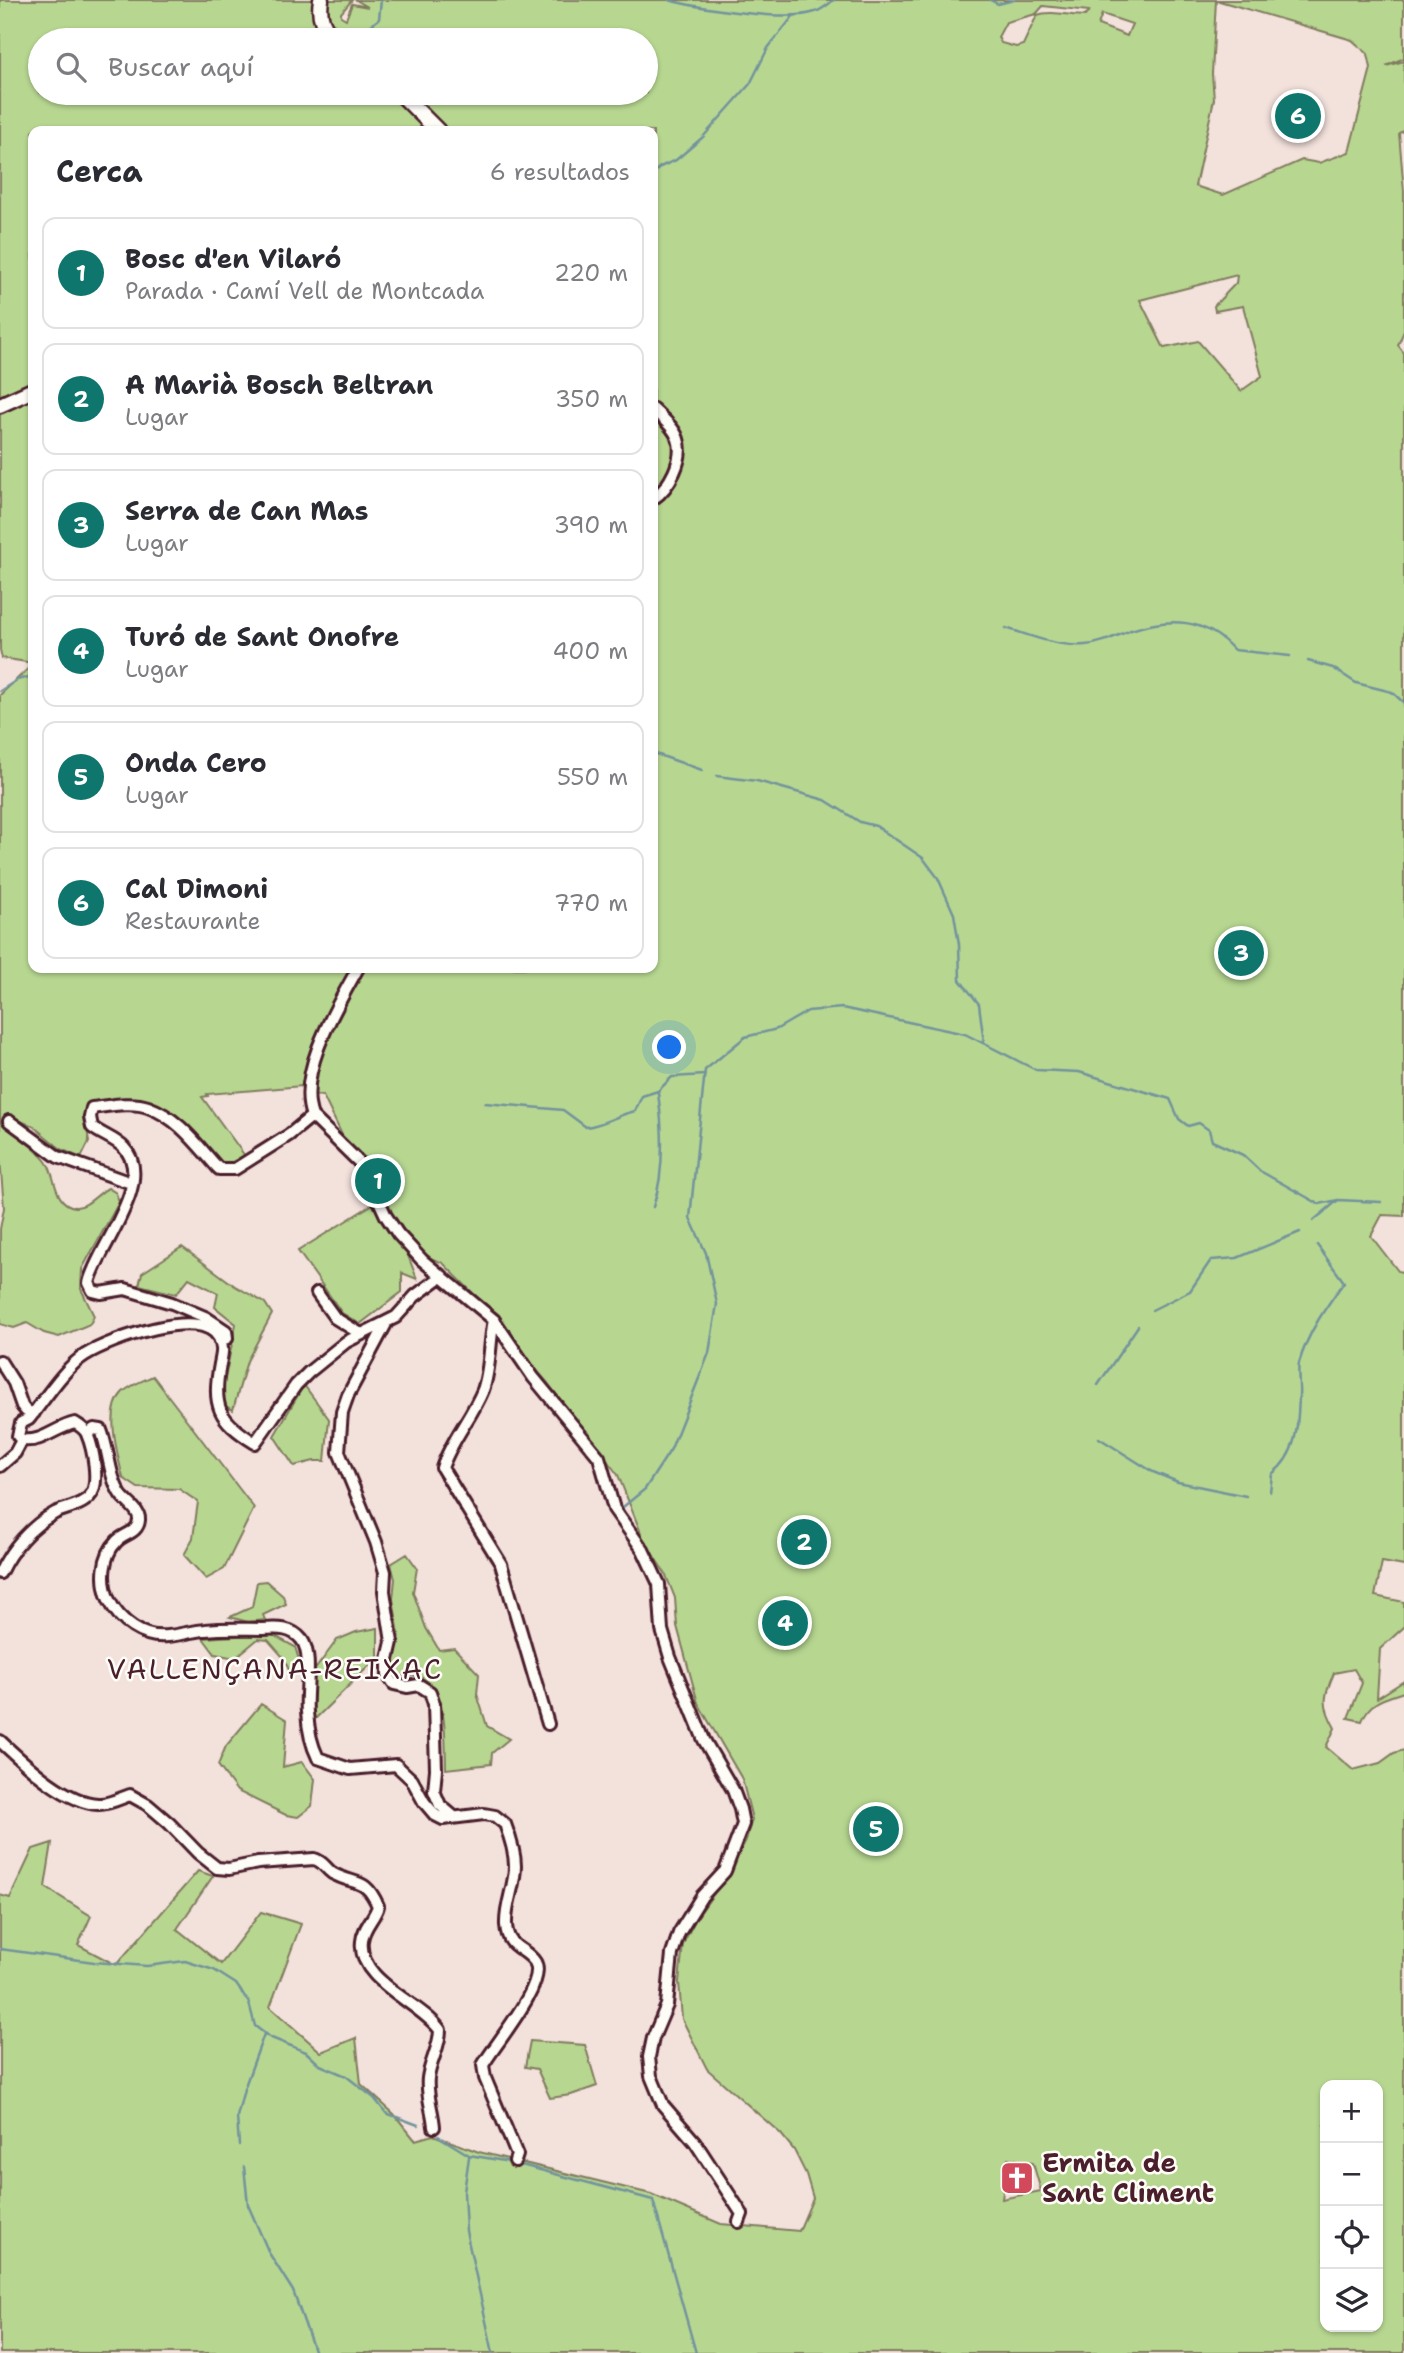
<!DOCTYPE html>
<html lang="es">
<meta charset="utf-8">
<style>
body{margin:0;font-family:"Shantell Sans",sans-serif;background:#f7f7f7;color:#2b2b33}
.controls{position:absolute;right:21px;bottom:21px;display:grid;overflow:hidden;border-radius:14px;box-shadow:0 2px 5px #0004}
.controls button{width:63px;height:63px;display:grid;place-items:center;padding:0;border:0;border-bottom:2px solid #e1e1e2;background:#fff;color:#2b2b33;font:35px sans-serif}
.you{position:absolute;left:670px;top:1048px;width:24px;height:24px;margin:-18px;border:5px solid #fff;border-radius:50%;background:#1a73e8;box-shadow:0 0 0 10px #1a73e833}
.badge{display:grid;place-items:center;width:46px;height:46px;border-radius:50%;background:#0f766e;color:#fff;font-size:23px;font-weight:700}
.pin{position:absolute;translate:-50% -50%;border:4px solid #fff;box-shadow:0 2px 7px #0006}
.list{margin:0;padding:0;list-style:none}
h2{display:flex;justify-content:space-between;align-items:center;height:91px;margin:0;padding:0 28px;font-size:30px}
h2 small{font-size:23px;font-weight:400;color:#7c7c81}
.list li{display:grid;grid-template-columns:46px 1fr auto;gap:21px;align-items:center;box-sizing:border-box;height:112px;margin:0 14px 14px;padding:0 14px;border:2px solid #e1e1e2;border-radius:14px}
.list b{display:block;font-size:26px;white-space:nowrap}
.list p{margin:0;font-size:23px;white-space:nowrap;color:#7c7c81}
.list em{font-size:23px;font-style:normal;color:#7c7c81}
.icon{flex:none;width:38px;height:38px;fill:none;stroke:currentColor;stroke-width:2;stroke-linecap:round;stroke-linejoin:round}
.map{position:relative;flex:none;width:1404px;height:2353px;overflow:hidden}
.search{position:absolute;background:#fff;box-shadow:0 2px 5px #0004;left:28px;top:28px;width:630px;height:77px;display:flex;align-items:center;gap:18px;box-sizing:border-box;padding:0 24px;border-radius:38px;color:#7c7c81;font-size:26px}
.panel{position:absolute;background:#fff;box-shadow:0 2px 5px #0004;left:28px;top:126px;width:630px;height:847px;border-radius:14px}
.map>svg:first-child{display:block}
</style>
<div class="map">
<svg width="1404" height="2353" viewBox="0 0 1404 2353">
<rect width="100%" height="100%" fill="#f3e1dc"/>
<filter id="ink" filterUnits="userSpaceOnUse"><feTurbulence type="fractalNoise" baseFrequency=".0143" numOctaves="2"/><feDisplacementMap in="SourceGraphic" scale="14" xChannelSelector="R" yChannelSelector="G"/><feConvolveMatrix kernelMatrix="1 2 1 2 8 2 1 2 1" color-interpolation-filters="sRGB"/></filter>
<g filter="url(#ink)">
<!-- green -->
<path fill="#b7d791" stroke="#807b5e" stroke-width="2" fill-rule="evenodd" d="M 0,0 L 352,0 L 341,13 L 341,16 L 346,19 L 352,4 L 368,7 L 356,0 L 1216,0 L 1212,74 L 1214,99 L 1195,186 L 1223,195 L 1302,160 L 1319,163 L 1349,152 L 1371,68 L 1368,54 L 1352,40 L 1216,0 L 1404,0 L 1404,58 L 1386,66 L 1404,61 L 1404,131 L 1399,133 L 1404,191 L 1404,331 L 1398,345 L 1404,353 L 1404,1216 L 1382,1215 L 1371,1236 L 1398,1271 L 1404,1273 L 1404,1566 L 1382,1562 L 1375,1596 L 1404,1602 L 1404,1627 L 1380,1649 L 1377,1698 L 1404,1681 L 1404,1692 C 1386,1698 1369,1701 1362,1721 L 1348,1718 L 1362,1683 L 1354,1669 L 1334,1673 C 1323,1698 1322,1705 1335,1728 L 1326,1747 L 1353,1770 L 1380,1763 L 1394,1753 L 1404,1750 L 1404,2353 L 0,2353 L 0,1895 L 10,1898 L 33,1849 L 52,1843 L 45,1887 L 91,1916 L 78,1945 L 116,1965 L 198,1871 L 213,1876 L 177,1929 L 221,1964 L 261,1912 L 301,1924 L 270,2007 L 321,2052 L 356,2038 L 361,2084 L 394,2114 L 415,2140 L 433,2135 L 479,2152 L 651,2194 L 721,2224 L 799,2231 L 813,2198 L 806,2174 L 794,2150 L 781,2134 L 707,2069 L 682,2019 L 679,1982 L 683,1944 L 695,1920 L 728,1874 L 746,1840 L 752,1819 L 742,1779 L 698,1703 L 677,1626 L 675,1598 L 665,1573 L 645,1543 L 618,1475 L 547,1382 L 521,1352 L 500,1320 L 443,1263 L 423,1255 L 393,1220 L 376,1180 L 366,1161 L 345,1141 L 323,1096 L 313,1095 L 302,1086 L 207,1094 L 208,1096 L 202,1097 L 245,1156 L 230,1163 L 221,1163 C 203,1141 167,1103 138,1100 C 123,1099 107,1102 93,1102 L 85,1114 L 89,1142 L 81,1158 L 61,1149 L 33,1126 L 9,1116 L 1,1122 C 14,1133 38,1149 47,1163 C 56,1175 53,1204 75,1207 C 87,1208 98,1193 108,1188 L 116,1193 L 119,1202 L 82,1269 L 81,1289 L 94,1316 L 90,1324 L 59,1337 L 44,1333 L 27,1323 L 14,1328 L 0,1324 L 0,1229 L 4,1208 L 0,1159 L 0,695 L 33,664 L 33,968 L 653,968 L 653,131 L 33,131 L 33,663 L 2,658 L 0,650 ZM 1043,6 L 1089,11 L 1085,16 C 1070,16 1051,10 1037,15 L 1023,45 L 1016,47 L 1001,43 L 998,37 L 1006,22 L 1036,14 ZM 1102,14 L 1132,24 L 1127,36 L 1098,25 ZM 40,40 L 646,40 L 646,93 L 40,93 ZM 1237,275 L 1236,283 L 1214,306 L 1215,311 L 1243,306 L 1262,376 L 1241,391 L 1198,341 L 1164,348 L 1140,300 ZM 1325,2085 L 1378,2085 L 1378,2327 L 1325,2327 ZM 1008,2158 L 1033,2163 L 1041,2191 L 1002,2199 Z
M 373,1204 L 407,1253 L 417,1279 L 402,1273 L 402,1292 L 360,1324 L 342,1313 L 298,1251 Z
M 182,1247 L 235,1286 L 265,1303 L 272,1314 L 247,1361 L 233,1410 L 224,1405 L 222,1393 L 236,1324 L 215,1307 L 218,1293 L 189,1278 L 176,1294 L 139,1285 L 142,1273 Z
M 153,1376 L 254,1508 L 224,1569 L 206,1579 L 184,1555 L 193,1538 L 198,1502 L 179,1489 L 138,1488 L 123,1478 C 118,1455 104,1411 123,1392 C 131,1385 144,1380 153,1376 Z
M 304,1385 L 329,1419 L 325,1461 L 314,1461 L 294,1466 L 274,1436 Z
M 407,1554 L 417,1568 L 413,1592 L 426,1628 L 439,1650 L 454,1648 L 479,1674 L 477,1694 L 487,1726 L 509,1739 L 492,1753 L 491,1764 L 446,1769 C 445,1743 449,1690 420,1677 C 415,1674 405,1676 398,1676 L 394,1668 L 399,1634 L 393,1599 L 395,1579 L 391,1564 Z
M 266,1581 L 283,1596 L 286,1604 L 263,1615 L 265,1620 L 248,1622 L 230,1617 L 252,1607 L 257,1582 Z
M 378,1628 L 378,1657 L 313,1721 L 314,1671 L 337,1640 L 356,1632 Z
M 254,1635 L 273,1635 L 295,1647 L 299,1660 L 289,1670 L 283,1657 L 268,1640 L 258,1639 L 235,1658 L 215,1654 L 203,1638 Z
M 261,1704 L 287,1720 L 283,1767 L 302,1762 L 315,1779 L 312,1806 L 298,1817 L 286,1815 L 237,1791 L 218,1765 L 226,1746 Z
M 530,2041 L 585,2045 L 597,2086 L 571,2095 L 550,2098 L 537,2069 L 525,2067 Z"/>
<g fill="none" stroke-linecap="round" stroke-linejoin="round">
<!-- stream -->
<path stroke="#73939c" stroke-width="2.5" d="M 669,0 C 698,8 788,22 815,12 C 822,10 828,4 834,0
M 990,0 L 998,4 L 1014,0
M 356,37 L 379,19 L 381,0
M 653,174 L 660,167 L 676,160 L 703,137 L 750,84 L 768,48 L 794,15
M 1006,628 C 1032,636 1057,647 1085,645 C 1101,644 1116,636 1131,630 C 1170,617 1205,618 1234,650 L 1290,656
M 1308,661 L 1333,668 L 1356,683 L 1392,692 L 1404,703
M 0,691 L 17,680 L 33,676
M 653,753 L 702,770
M 717,776 L 757,781 L 825,800 L 860,822 L 876,826 L 923,858 L 938,878 L 954,914 L 959,944 L 960,980 L 979,1004 L 984,1043
M 485,1103 L 563,1110 L 586,1127 C 604,1125 617,1115 635,1111 L 642,1096 L 658,1091 L 672,1077 L 705,1075
M 653,1207 C 665,1172 663,1129 658,1093
M 1313,1221 L 1337,1201
M 1152,1310 L 1190,1291 L 1211,1260 L 1237,1258 L 1300,1232
M 1098,1385 L 1138,1326
M 1099,1438 L 1153,1472 L 1178,1482 L 1246,1496
M 1270,1492 L 1272,1474 C 1297,1455 1298,1426 1299,1395 C 1300,1385 1297,1373 1299,1363 C 1308,1332 1326,1307 1344,1282 L 1317,1245
M 623,1507 L 645,1489 L 671,1449 L 709,1353 L 717,1304 L 706,1253 L 690,1218 L 705,1070 L 745,1037 L 777,1029 L 808,1011 L 842,1008 L 965,1034 L 1036,1070 L 1079,1072 L 1170,1099 L 1179,1119 L 1188,1126 L 1199,1123 L 1209,1130 L 1212,1141 L 1243,1155 L 1260,1171 L 1319,1204 L 1338,1200 L 1381,1202
M 0,1949 L 94,1962 L 147,1966 L 185,1961 L 214,1970 L 236,1984 L 249,2003 L 255,2026 L 269,2037 L 306,2052 L 320,2065 L 346,2076 L 374,2098 L 386,2113 L 418,2125
M 438,2136 L 469,2155 L 510,2162 L 653,2200 L 696,2353
M 239,2145 L 237,2117 L 244,2089 L 264,2034
M 469,2157 L 464,2192 L 466,2231 L 493,2353
M 244,2167 L 248,2205 L 269,2253 L 293,2291 L 315,2353"/>
<!-- minor casing -->
<g stroke="#4a1f2b" stroke-width="16">
<path id="minor" d="M 653,409 C 662,418 674,427 678,439 C 685,459 669,488 653,499
M 358,968 C 337,1006 296,1073 312,1116 L 363,1166 L 386,1216 L 398,1234 L 422,1260 L 494,1320 L 533,1377 L 599,1457 L 614,1509 L 643,1550 L 659,1584 L 662,1630 L 670,1657 L 704,1740 L 733,1790 L 740,1809 L 743,1824 L 725,1871 L 702,1896 L 679,1933 L 672,1954 L 667,2005 L 653,2038 L 649,2057 L 651,2076 L 663,2105 L 695,2142 L 742,2214 L 739,2222
M 9,1121 L 58,1157 L 131,1183
M 317,1293 L 335,1318 L 361,1334
M 494,1320 C 489,1343 491,1368 483,1390 C 472,1417 451,1440 442,1468 L 501,1564 L 548,1724
M 387,1322 L 348,1395 L 342,1412 L 339,1452 L 376,1542 L 385,1572 L 384,1591 L 392,1642 L 388,1659 L 388,1675 L 394,1684 L 407,1687 L 419,1685 L 430,1692 L 434,1704 L 436,1769 L 434,1791 L 440,1805 L 453,1816
M 220,1341 L 227,1338 L 226,1331 L 205,1317 L 172,1303 L 125,1289 L 101,1293 L 93,1291 L 89,1283 C 97,1248 156,1181 124,1148 C 116,1139 102,1135 92,1127 L 90,1117 L 92,1108 C 108,1106 132,1101 148,1107 C 179,1118 198,1146 219,1169 L 235,1169 L 289,1135 L 312,1116
M 0,1361 L 14,1383 L 22,1406 L 26,1411 L 34,1413
M 87,1434 L 94,1429 L 101,1430 C 109,1450 109,1477 121,1495 C 127,1503 140,1510 139,1520 C 138,1533 125,1533 117,1541 C 102,1556 101,1582 109,1600 C 120,1622 143,1639 168,1636 C 181,1635 192,1631 205,1630 C 225,1628 243,1629 263,1629 C 277,1628 292,1627 302,1640 C 313,1655 305,1693 307,1712 C 308,1729 311,1744 318,1758 L 350,1769 L 396,1765 L 412,1780 L 424,1802 L 435,1815 L 443,1819 L 484,1814 L 495,1816 L 505,1824 C 510,1837 515,1852 515,1866 C 515,1886 505,1905 506,1925 C 508,1950 524,1946 535,1962 C 548,1983 494,2045 483,2065 L 485,2078 L 517,2155 L 515,2161
M 0,1466 L 15,1453 L 22,1440
M 0,1573 C 11,1549 31,1526 55,1513 C 65,1508 81,1506 89,1497 C 101,1486 93,1448 87,1434 C 85,1429 80,1426 75,1423 C 56,1427 42,1443 22,1440 L 18,1436 L 21,1423 L 29,1419 C 45,1399 64,1368 85,1355 C 109,1340 202,1305 219,1338 C 224,1348 222,1354 220,1364 C 212,1406 218,1420 255,1443 L 296,1385 L 309,1372 L 346,1342 L 396,1317 L 415,1296 L 442,1276
M 0,1741 C 23,1762 65,1803 98,1804 C 108,1805 121,1798 130,1795 L 148,1805 L 169,1823 L 198,1853 L 217,1868 L 229,1869 L 258,1863 L 314,1859 C 323,1861 325,1868 332,1873 C 355,1886 365,1876 378,1906 C 375,1918 363,1927 362,1941 C 357,1981 420,2002 440,2030 C 440,2046 430,2062 428,2078 C 426,2095 433,2111 434,2127"/>
</g>
<!-- tertiary casing -->
<g stroke="#4a1f2b" stroke-width="19">
<path id="tertiary" d="M 321,0 C 318,17 323,28 336,40
M 400,93 L 438,131
M 0,405 L 33,390"/>
</g>
<!-- minor -->
<use href="#minor" stroke="#fdfcf7" stroke-width="10"/>
<!-- tertiary -->
<use href="#tertiary" stroke="#fdfcf7" stroke-width="14"/>
</g>
</g>
<!-- icons -->
<defs>
<g id="church-square" transform="scale(1.75)"><rect x="-9" y="-9" width="18" height="18" rx="4" fill="#d1495b" stroke="#fdfcf7"/><path d="M-1.2-6h2.4v3.5h3.3v2.4h-3.3V6h-2.4V-.1h-3.3v-2.4h3.3Z" fill="#fff"/></g>
</defs>
<g fill-rule="evenodd">
<use href="#church-square" x="1017" y="2178"/>
</g>
<g text-anchor="middle" stroke-width="5" stroke-linejoin="round" paint-order="stroke">
<!-- poi labels -->
<g font-size="26" font-weight="bold" fill="#4a1f2b" stroke="#fdfcf7" text-anchor="start">
<text x="1042" y="2172">Ermita de<tspan x="1042" dy="30">Sant Climent</tspan></text>
</g>
<!-- neighbourhood labels -->
<g font-size="28" letter-spacing="2" fill="#4a1f2b" stroke="#fdfcf7">
<text x="275" y="1679">VALLENÇANA-REIXAC</text>
</g>
</g>
</svg>
<div class="controls">
<button>+</button>
<button>−</button>
<button><svg class="icon" aria-label="locate" viewBox="0 0 24 24"><circle cx="12" cy="12" r="6"/><path d="M12 2v4M12 18v4M2 12h4M18 12h4"/></svg></button>
<button><svg class="icon" aria-label="layers" viewBox="0 0 24 24"><path d="M12 4l9 5-9 5-9-5zM3 14l9 5 9-5"/></svg></button>
</div>
<div class="you"></div>
<div class="pin badge" style="left:378px;top:1181px">1</div>
<div class="pin badge" style="left:804px;top:1542px">2</div>
<div class="pin badge" style="left:1241px;top:953px">3</div>
<div class="pin badge" style="left:785px;top:1623px">4</div>
<div class="pin badge" style="left:876px;top:1829px">5</div>
<div class="pin badge" style="left:1298px;top:116px">6</div>
<div class="search"><svg class="icon" aria-label="search" viewBox="0 0 24 24"><circle cx="10" cy="10" r="6"/><path d="M15 15l6 6"/></svg>Buscar aquí</div>
<section class="panel">
<h2>Cerca<small>6 resultados</small></h2>
<ul class="list">
<li><span class="badge">1</span><div><b>Bosc d'en Vilaró</b><p>Parada · Camí Vell de Montcada</p></div><em>220 m</em></li>
<li><span class="badge">2</span><div><b>A Marià Bosch Beltran</b><p>Lugar</p></div><em>350 m</em></li>
<li><span class="badge">3</span><div><b>Serra de Can Mas</b><p>Lugar</p></div><em>390 m</em></li>
<li><span class="badge">4</span><div><b>Turó de Sant Onofre</b><p>Lugar</p></div><em>400 m</em></li>
<li><span class="badge">5</span><div><b>Onda Cero</b><p>Lugar</p></div><em>550 m</em></li>
<li><span class="badge">6</span><div><b>Cal Dimoni</b><p>Restaurante</p></div><em>770 m</em></li>
</ul>
</section>
</div>
